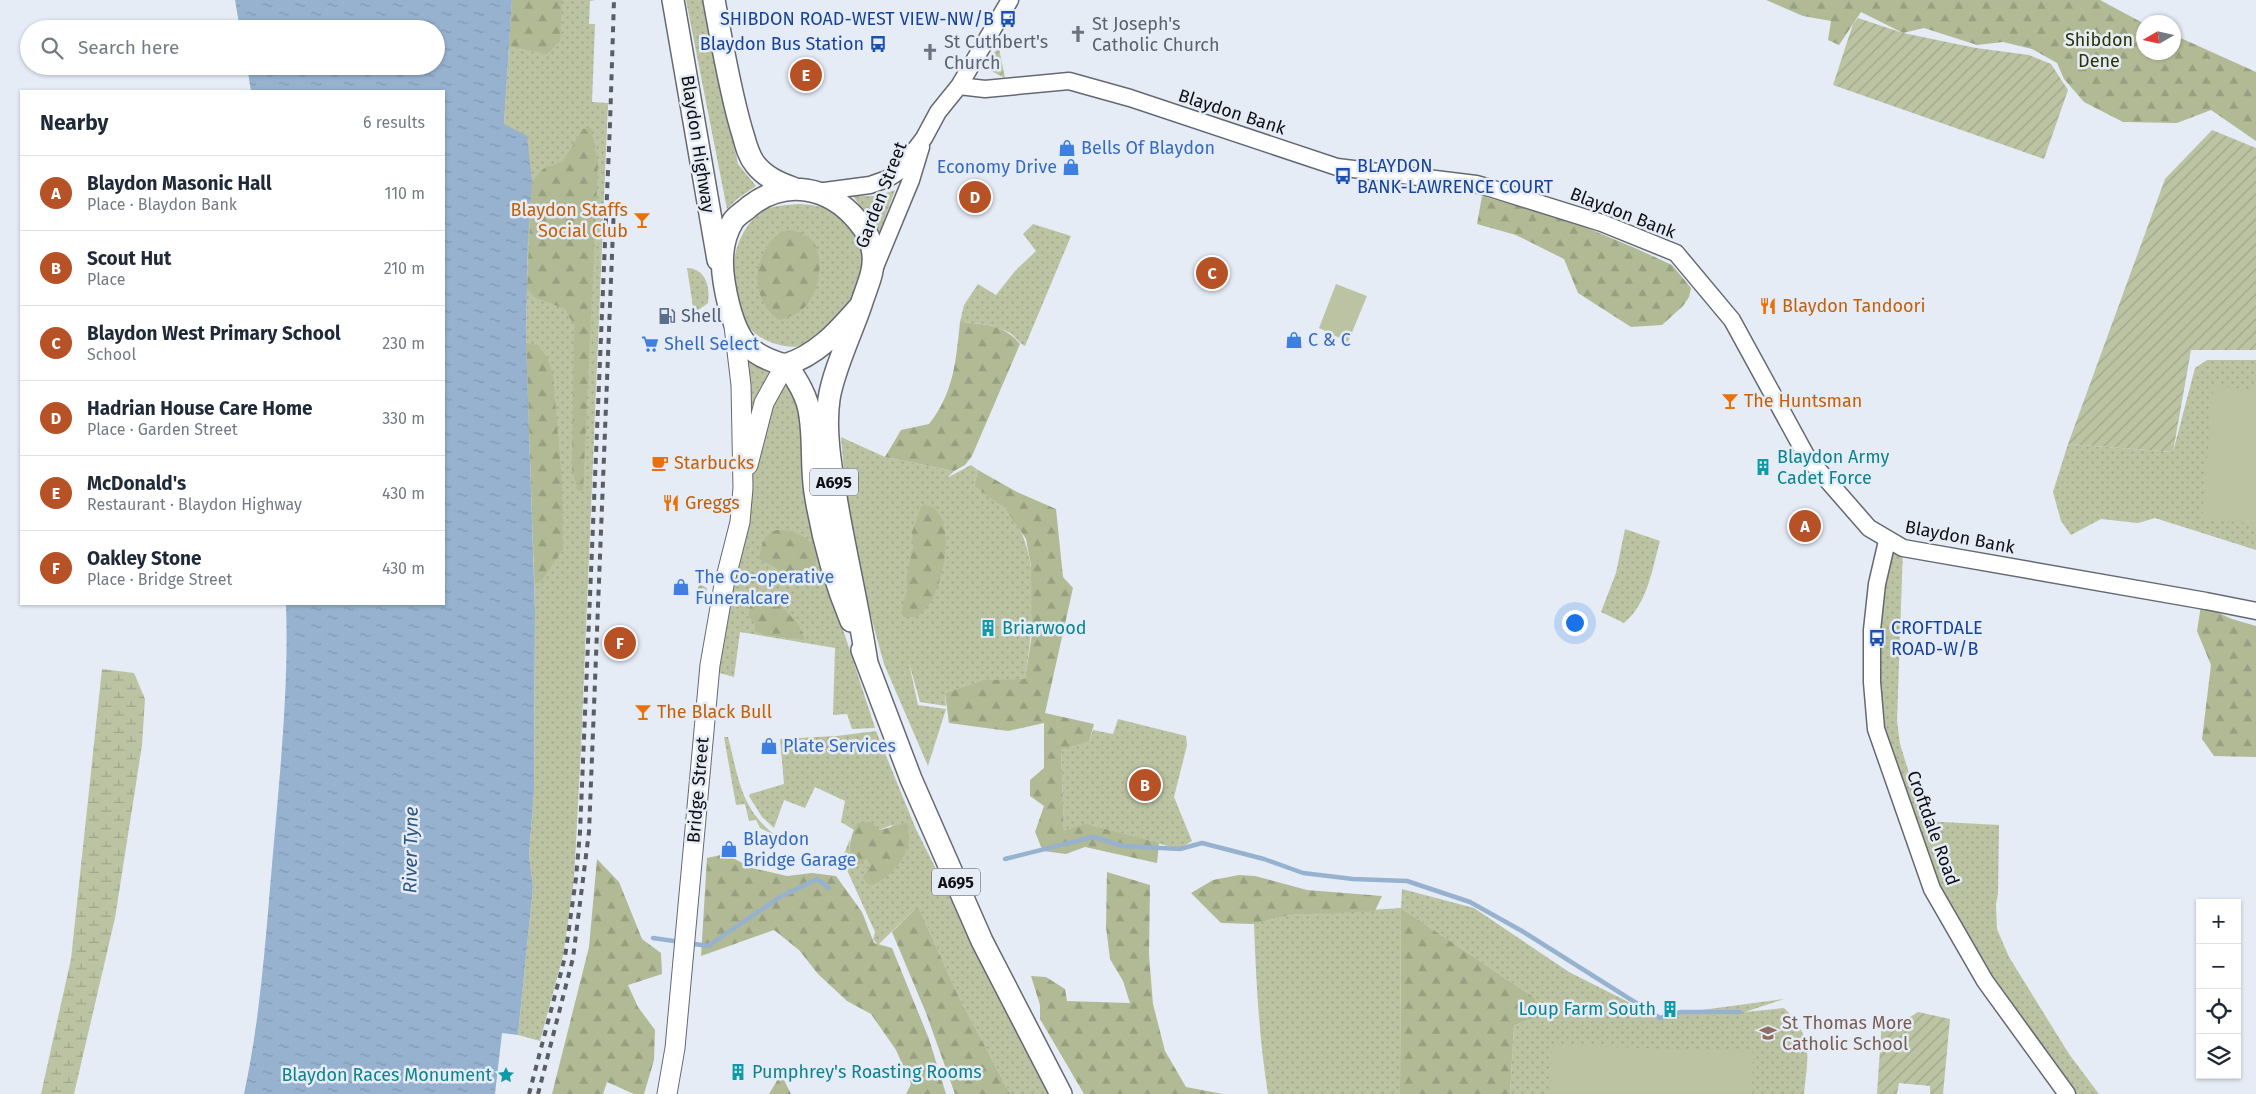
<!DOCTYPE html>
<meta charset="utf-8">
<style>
body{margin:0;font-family:"Fira Sans",sans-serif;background:#f6f6f7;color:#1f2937}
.controls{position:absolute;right:15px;bottom:15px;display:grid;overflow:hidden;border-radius:0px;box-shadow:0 1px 4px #0004}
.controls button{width:45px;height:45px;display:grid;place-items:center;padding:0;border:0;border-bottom:1px solid #e0e1e3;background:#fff;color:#1f2937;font:25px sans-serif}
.compass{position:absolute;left:2136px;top:15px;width:45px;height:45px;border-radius:50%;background:#fff;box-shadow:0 1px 4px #0004;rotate:261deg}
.you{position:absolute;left:1574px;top:622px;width:18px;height:18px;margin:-12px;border:4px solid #fff;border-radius:50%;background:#1a73e8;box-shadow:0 0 0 8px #1a73e833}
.badge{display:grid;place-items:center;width:32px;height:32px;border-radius:50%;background:#b75126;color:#fff;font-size:16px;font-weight:700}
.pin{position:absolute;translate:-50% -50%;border:2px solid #fff;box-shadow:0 1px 5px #0006}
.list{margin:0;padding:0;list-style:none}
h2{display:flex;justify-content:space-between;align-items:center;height:65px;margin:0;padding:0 20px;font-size:21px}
h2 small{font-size:16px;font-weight:400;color:#747a83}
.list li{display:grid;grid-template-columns:32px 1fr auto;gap:15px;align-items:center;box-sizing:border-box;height:75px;padding:0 20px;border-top:1px solid #e0e1e3}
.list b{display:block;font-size:19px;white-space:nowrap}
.list p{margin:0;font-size:16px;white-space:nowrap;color:#747a83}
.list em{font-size:16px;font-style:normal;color:#747a83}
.icon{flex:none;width:28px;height:28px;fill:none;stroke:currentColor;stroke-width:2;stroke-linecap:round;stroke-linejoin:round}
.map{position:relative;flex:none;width:2256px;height:1094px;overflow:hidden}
.search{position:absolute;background:#fff;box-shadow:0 1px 4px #0004;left:20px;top:20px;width:425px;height:55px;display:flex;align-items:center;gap:12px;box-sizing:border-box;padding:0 18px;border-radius:28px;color:#747a83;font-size:19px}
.panel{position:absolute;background:#fff;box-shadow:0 1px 4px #0004;left:20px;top:90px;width:425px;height:515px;border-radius:0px}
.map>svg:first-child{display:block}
</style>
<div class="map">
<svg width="2256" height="1094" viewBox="0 0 2256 1094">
<defs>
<pattern id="grass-dots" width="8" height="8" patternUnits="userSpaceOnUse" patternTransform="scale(1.25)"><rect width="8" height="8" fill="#bbc3a2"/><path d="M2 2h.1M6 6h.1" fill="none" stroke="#a0a68b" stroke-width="1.8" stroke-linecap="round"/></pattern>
<pattern id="forest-firs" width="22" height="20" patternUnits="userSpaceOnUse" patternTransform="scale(1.25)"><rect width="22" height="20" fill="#b1ba95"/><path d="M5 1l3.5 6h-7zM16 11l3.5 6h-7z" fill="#979f80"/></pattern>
<pattern id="wetland-marsh" width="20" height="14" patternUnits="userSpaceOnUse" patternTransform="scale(1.25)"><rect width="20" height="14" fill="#bbc3a2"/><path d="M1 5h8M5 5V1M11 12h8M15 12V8" fill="none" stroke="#a0a68b"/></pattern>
<pattern id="garden-furrows" width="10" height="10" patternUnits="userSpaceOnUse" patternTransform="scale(1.25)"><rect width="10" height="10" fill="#bbc3a2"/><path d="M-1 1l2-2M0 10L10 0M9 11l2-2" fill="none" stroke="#a0a68b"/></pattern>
<pattern id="water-ripples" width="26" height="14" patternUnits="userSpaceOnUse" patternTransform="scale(1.25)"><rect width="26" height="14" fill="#96b2cf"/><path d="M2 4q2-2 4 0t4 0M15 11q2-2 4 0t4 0" fill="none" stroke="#8098b1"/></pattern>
</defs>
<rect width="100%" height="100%" fill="#e6ecf6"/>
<!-- grass -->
<path fill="url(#grass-dots)" d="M 512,0 L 596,0 L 590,1 L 589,24 L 595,24 L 592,102 L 608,103 L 581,748 L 574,880 L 563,956 L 540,1041 L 518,1035 L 533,887 L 529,855 L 534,792 L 535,609 L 526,337 L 528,239 L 504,124 Z
M 686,0 L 705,0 L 738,164 L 756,186 L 737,199 L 727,209 Z
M 895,190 L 879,234 L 853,196 L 876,196 Z
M 800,204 C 812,205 826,206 836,212 C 841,215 845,222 849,226 C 854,232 861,240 863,248 C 866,259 857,290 851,299 C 846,309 818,338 809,343 C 790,353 757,341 745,323 C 723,293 730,232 763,211 C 772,205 788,205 800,204 Z
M 1033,224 L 1071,236 L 1025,346 C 1018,343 1016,337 1010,333 C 993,324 978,323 960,322 L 964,305 L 978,284 L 996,295 L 1015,271 L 1036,251 L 1023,234 Z
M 687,268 C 707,269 710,288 708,303 L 694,313 Z
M 744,356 L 772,373 L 756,396 L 751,415 L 748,416 Z
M 2207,360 L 2256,360 L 2256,550 L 2155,518 L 2138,523 L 2101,519 L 2071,535 L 2061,521 L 2053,492 L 2068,444 L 2173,452 L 2195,368 Z
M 785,363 L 804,384 L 838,614 L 875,728 L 852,729 L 847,714 L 833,715 L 835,648 L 740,632 L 734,677 L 709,670 L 744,485 Z
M 841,437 L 885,457 L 954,471 L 947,478 L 971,465 L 978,470 L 974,486 C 984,493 997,500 1006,509 C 1045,551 1032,628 1025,680 L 982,680 L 945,693 L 946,706 L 920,702 L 909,663 L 918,705 L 946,709 L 928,766 L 884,664 L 870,613 L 854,537 L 845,484 Z
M 1625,529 L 1660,541 C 1652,569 1648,603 1624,623 L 1601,612 L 1616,573 Z
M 1887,541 L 1903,548 L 1897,721 L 1900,744 L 1924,821 L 1999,825 L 1998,894 L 1996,904 L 1997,929 L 2009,957 L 2069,1054 L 2099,1094 L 2067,1094 L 1935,894 L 1874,728 L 1872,630 Z
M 1118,719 L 1186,736 L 1187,745 L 1174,797 L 1192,841 L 1179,849 L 1091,825 L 1085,825 L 1064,832 L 1061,748 L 1089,742 L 1093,730 L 1113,734 Z
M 876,731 L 915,827 L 1048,1094 L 1010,1094 L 957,993 L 918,906 L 878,945 L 873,939 L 875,932 L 842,859 L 850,839 L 849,857 L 866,859 L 870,866 L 864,877 L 869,886 L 892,825 L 879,830 L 859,823 L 854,830 L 841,822 L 845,801 L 815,787 L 805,808 L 784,800 L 774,828 L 762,817 L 749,796 L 750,794 L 784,784 L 780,739 L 836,736 Z
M 724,737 L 728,737 C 739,779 740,808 776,836 L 760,828 L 756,820 L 749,821 L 745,804 L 736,805 Z
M 1402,889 L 1474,908 L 1569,972 L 1660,1018 L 1679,1013 L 1784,999 L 1745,1012 L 1784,1008 C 1814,1038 1808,1055 1804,1094 L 1510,1094 L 1514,1026 L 1535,1017 L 1535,998 L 1401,908 L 1400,1094 L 1268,1094 C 1259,1037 1256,981 1254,924 L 1290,915 L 1401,908 Z"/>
<!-- forest -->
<path fill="url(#forest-firs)" d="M 512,0 L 562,0 L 560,41 L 547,54 L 509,46 Z
M 1766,0 L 2100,0 L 2143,23 L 2144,52 L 2174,52 L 2174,35 L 2256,72 L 2256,141 L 2211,110 L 2177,123 L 2123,122 L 2084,102 L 2064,79 L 2057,63 L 2032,49 L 2003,42 L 1977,45 L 1924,28 L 1903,33 L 1861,12 L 1839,45 L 1828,40 L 1831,21 L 1803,16 Z
M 591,128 L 598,163 L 583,490 L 578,491 L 572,469 L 574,325 L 565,309 L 534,297 L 527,289 L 532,182 L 543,169 L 563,161 L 583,129 Z
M 1482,196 L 1573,222 L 1635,248 L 1672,265 L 1691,288 L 1689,297 L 1683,306 L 1662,325 L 1631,327 L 1578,293 L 1564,259 L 1516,235 L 1477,224 Z
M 791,230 C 801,233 812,237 816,247 C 823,265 819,292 806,306 C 800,313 788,318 779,320 C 755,302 751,272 767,247 C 773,237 780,231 791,230 Z
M 960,322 C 984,324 1004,324 1020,344 L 972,456 L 965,465 L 954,471 L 885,457 L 901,430 L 929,424 C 954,393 956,360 960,322 Z
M 526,343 L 538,345 L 547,357 L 553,375 L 562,482 L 563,549 L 542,580 L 535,584 Z
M 978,470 L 1017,492 L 1056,509 L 1063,577 L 1073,588 L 1045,713 L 1094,724 L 1089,742 L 1061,749 L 1064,831 L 1085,824 L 1091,825 L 1159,843 L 1157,863 L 1085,847 L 1066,854 L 1043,851 L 1035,832 L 1044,806 L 1030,796 L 1030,780 L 1044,768 L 1044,723 L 1008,731 L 949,723 L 945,693 L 982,680 L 1025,679 L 1032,634 L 1031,566 L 1026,539 L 1005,508 L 974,486 Z
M 924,504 C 927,506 933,507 935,509 C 955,528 943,583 930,603 C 927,608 921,613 917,617 L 903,617 L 902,607 L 908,588 L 906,578 L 913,548 L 912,532 L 921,507 Z
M 776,530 C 792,529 814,537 816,555 C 817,562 814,571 813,579 C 803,586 797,588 785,581 C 782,567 770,566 759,559 C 761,546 763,536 776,530 Z
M 769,591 C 775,595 775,598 779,603 C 789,616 802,623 804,640 L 765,635 L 755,631 L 755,623 L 749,617 C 749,602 754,594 769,591 Z
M 2201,605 L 2232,619 L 2256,626 L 2256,757 L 2214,756 L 2202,739 L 2211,665 L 2197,631 Z
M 871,822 L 879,830 L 907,823 C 908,828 909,834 909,839 C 908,859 887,881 869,886 L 863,877 L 870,866 L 866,859 L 858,865 L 849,857 C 850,844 850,834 858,823 Z
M 725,854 L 752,868 L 787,876 L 812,873 L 836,876 L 862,912 L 874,943 L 892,948 L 929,1039 L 946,1094 L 906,1094 L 911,1084 L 896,1050 L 871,1014 L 847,1001 L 818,974 L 799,950 L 774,930 L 701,956 L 707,858 Z
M 597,859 L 619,882 L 642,939 L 661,953 L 662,974 L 628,985 L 638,1007 L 655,1030 L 654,1060 L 644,1094 L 634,1094 L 607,1082 L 603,1094 L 552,1094 L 589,947 Z
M 1107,872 L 1150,885 L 1149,955 L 1153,1004 L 1165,1051 L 1186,1087 L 1223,1094 L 1084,1094 L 1040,1019 L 1040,1005 L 1031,976 L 1046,977 L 1065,989 L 1067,1001 L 1130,1003 L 1123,981 L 1110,959 L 1106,927 Z
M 1239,875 L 1255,876 L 1307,890 L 1382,896 L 1375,911 L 1290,915 L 1254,924 L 1221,923 L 1191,893 L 1213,880 Z
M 918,906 L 957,993 L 1010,1094 L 955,1094 L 926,1013 L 892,932 Z
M 1401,908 L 1535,998 L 1535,1017 L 1514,1026 L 1510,1094 L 1400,1094 Z
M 781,1074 L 791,1094 L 769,1094 Z"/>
<!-- wetland -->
<path fill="url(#wetland-marsh)" d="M 102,669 L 134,673 L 145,699 L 142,745 L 115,918 L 74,1094 L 41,1094 L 71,959 Z"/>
<!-- garden -->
<path fill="url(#garden-furrows)" d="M 1858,18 L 1903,33 L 1976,48 L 2029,55 L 2051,64 L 2068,90 L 2044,159 L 1833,85 L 1853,24 Z
M 999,48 L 1005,78 L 991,71 C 986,60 991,55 999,48 Z
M 2212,130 L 2256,148 L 2256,350 L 2191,350 L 2173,452 L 2068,444 L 2165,179 Z
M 699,584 L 707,588 L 704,602 L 695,599 Z
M 1918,1012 L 1950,1019 L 1943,1094 L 1930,1094 L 1930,1086 L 1899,1083 L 1897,1094 L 1877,1094 L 1882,1020 L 1904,1021 Z"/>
<!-- pitch -->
<path fill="#bbc3a2" d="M 1336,284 L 1367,296 L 1348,342 L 1319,328 Z
M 2213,386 L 2256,390 L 2256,524 L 2202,519 Z
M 1552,1045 L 1753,1052 L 1752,1094 L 1550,1094 Z"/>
<!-- water -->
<path fill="url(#water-ripples)" d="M 235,0 L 512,0 L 504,124 L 527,136 L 532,182 L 528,239 L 526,337 L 535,610 L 534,792 L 529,855 L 533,887 L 518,1035 L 502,1033 L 495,1094 L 244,1094 C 261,1015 266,934 273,853 C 280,773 289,685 286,604 L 444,604 L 444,91 L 251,91 L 247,66 L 436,66 L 436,29 L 240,29 Z"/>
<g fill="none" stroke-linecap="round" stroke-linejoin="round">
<!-- stream -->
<path stroke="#96b2cf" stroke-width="4.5" d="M 1005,859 L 1093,837 L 1123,846 L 1180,849 L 1202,843 L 1264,859 L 1303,873 L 1353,879 L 1407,881 L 1470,902 L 1522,931 L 1660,1018 L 1681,1012 L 1740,1012
M 653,938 L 681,942
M 688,943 L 708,946 L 780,897 L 817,879 L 829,888"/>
<!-- tertiary casing -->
<g stroke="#646972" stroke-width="19">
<path id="tertiary" d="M 959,86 L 985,89 L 1069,81 L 1130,98 L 1337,167 L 1476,184 L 1490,188 L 1602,223 L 1676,253 L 1732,320 L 1807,457 L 1869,528 L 1903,548 L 2206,601 L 2256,611
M 817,192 L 870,185 L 887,179 L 898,172 L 924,138 L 938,112 L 959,86 L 1010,0
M 875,267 L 911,180 L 921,147
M 1887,541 L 1877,584 L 1872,630 L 1872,682 L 1876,729 L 1932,889 L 1985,981 L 2067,1094"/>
</g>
<!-- secondary casing -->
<g stroke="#646972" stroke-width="21">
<path id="secondary" d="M 748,465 L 764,403 L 785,365
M 667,1094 L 675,1048 L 710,665 L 724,585 L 740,522 L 743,488 L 741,385 L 734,326"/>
</g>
<!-- primary casing -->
<g stroke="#646972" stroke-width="24">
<path id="primary" d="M 673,0 L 718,260
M 714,0 C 722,43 729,86 741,128 C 745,140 747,154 755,164 C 765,177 779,183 793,188
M 861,305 C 839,330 818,355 785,365 C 748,355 738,340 729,306 C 722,278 717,247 733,221 C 737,215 745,211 750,206 C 786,178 829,187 857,220 C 865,229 872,241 873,254 C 875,272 866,288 861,305 C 852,332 833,371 829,399 C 824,434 832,473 838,509 C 847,560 859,611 867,663
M 786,364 C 797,380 808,397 810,416 C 814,441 811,467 815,492 C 822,537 834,580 851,621
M 862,650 L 911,779 L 982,941 L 1061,1094"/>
</g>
<!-- tertiary -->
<use href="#tertiary" stroke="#fff" stroke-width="16"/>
<!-- secondary -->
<use href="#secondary" stroke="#fff" stroke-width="19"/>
<!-- primary -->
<use href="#primary" stroke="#fff" stroke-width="21"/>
<!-- rail -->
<path stroke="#5a5d63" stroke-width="4" stroke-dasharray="6 6" stroke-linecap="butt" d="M 529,1094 L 565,957 L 576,878 L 580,832 L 610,124 L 614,0
M 538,1094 L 573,958 L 589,832 L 614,205"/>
</g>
<!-- icons -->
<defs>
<g id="bus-bare" transform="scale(1.35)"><path d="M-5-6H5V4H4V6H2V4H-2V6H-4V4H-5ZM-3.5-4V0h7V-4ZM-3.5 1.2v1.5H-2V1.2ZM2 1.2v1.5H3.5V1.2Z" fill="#1a4fb4" stroke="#e6ecf6" stroke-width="2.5" paint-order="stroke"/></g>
<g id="church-bare" transform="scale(1.35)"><path d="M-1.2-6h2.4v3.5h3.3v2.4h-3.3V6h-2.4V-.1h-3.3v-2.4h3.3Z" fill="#6b7280" stroke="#e6ecf6" stroke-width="2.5" paint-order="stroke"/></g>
<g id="shop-bare" transform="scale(1.35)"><path d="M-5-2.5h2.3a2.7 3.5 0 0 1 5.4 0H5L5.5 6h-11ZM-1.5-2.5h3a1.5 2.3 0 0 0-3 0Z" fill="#3f7fe0" stroke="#e6ecf6" stroke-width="2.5" paint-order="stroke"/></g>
<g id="bar-bare" transform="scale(1.35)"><path d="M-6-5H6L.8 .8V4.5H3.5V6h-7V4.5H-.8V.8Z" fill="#e8710a" stroke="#e6ecf6" stroke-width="2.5" paint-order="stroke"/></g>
<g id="restaurant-bare" transform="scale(1.35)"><path d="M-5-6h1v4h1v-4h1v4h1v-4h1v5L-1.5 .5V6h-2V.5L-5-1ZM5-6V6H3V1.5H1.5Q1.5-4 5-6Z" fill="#e8710a" stroke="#e6ecf6" stroke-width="2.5" paint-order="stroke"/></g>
<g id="fuel-bare" transform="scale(1.35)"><path d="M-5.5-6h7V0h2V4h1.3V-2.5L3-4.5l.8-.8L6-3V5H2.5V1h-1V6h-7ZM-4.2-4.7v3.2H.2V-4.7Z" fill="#5c6f8a" stroke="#e6ecf6" stroke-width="2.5" paint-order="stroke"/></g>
<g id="supermarket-bare" transform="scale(1.35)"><path d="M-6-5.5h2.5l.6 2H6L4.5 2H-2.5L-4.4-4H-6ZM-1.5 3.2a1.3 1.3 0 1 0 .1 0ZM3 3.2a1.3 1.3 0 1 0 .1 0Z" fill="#3f7fe0" stroke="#e6ecf6" stroke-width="2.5" paint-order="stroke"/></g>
<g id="cafe-bare" transform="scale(1.35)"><path d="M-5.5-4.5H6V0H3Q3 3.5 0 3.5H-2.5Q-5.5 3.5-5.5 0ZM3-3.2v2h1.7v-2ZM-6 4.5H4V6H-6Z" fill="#e8710a" stroke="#e6ecf6" stroke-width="2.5" paint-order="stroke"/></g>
<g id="building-bare" transform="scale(1.35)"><path d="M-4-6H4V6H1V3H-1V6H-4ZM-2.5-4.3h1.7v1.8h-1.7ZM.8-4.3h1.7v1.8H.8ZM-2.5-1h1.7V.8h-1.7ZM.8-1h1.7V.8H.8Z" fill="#0f9aa8" stroke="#e6ecf6" stroke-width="2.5" paint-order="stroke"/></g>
<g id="school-bare" transform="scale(1.35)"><path d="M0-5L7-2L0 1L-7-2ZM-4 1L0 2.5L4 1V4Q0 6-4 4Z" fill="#8d6e63" stroke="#e6ecf6" stroke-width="2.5" paint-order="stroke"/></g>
<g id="sight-bare" transform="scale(1.35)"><path d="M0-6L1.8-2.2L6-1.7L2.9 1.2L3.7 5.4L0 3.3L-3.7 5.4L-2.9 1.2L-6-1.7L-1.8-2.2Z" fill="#0f9aa8" stroke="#e6ecf6" stroke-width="2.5" paint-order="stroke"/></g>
</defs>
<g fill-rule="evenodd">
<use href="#bus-bare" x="1008" y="19"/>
<use href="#church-bare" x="1078" y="34"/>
<use href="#bus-bare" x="878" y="44"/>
<use href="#church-bare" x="930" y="52"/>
<use href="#shop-bare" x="1067" y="148"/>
<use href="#shop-bare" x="1071" y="167"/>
<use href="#bus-bare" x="1343" y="176"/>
<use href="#bar-bare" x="642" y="220"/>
<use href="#restaurant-bare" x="1768" y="306"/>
<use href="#fuel-bare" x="667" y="316"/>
<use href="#shop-bare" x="1294" y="340"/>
<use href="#supermarket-bare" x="650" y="344"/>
<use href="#bar-bare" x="1730" y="401"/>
<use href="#cafe-bare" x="660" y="463"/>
<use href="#building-bare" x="1763" y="467"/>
<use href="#restaurant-bare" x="671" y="503"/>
<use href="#shop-bare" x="681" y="587"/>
<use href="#building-bare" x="988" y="628"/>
<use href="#bus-bare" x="1877" y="638"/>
<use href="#bar-bare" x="643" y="712"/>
<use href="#shop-bare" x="769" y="746"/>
<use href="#shop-bare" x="729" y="849"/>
<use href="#building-bare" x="1670" y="1009"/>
<use href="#school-bare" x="1768" y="1033"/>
<use href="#building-bare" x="738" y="1072"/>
<use href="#sight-bare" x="506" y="1075"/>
</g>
<g text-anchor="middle" stroke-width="5" stroke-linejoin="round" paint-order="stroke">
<!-- shield labels -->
<g fill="#e6ecf6" stroke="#505358" stroke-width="1">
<rect x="810" y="468.5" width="48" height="27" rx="4"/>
<rect x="932" y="868.5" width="48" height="27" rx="4"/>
</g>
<g font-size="16" font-weight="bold" fill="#0f1114">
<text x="834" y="488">A695</text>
<text x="956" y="888">A695</text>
</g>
<!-- transit labels -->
<g font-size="18" fill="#164399" stroke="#e6ecf6" text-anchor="end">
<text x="994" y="25">SHIBDON ROAD-WEST VIEW-NW/B</text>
<text x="864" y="50">Blaydon Bus Station</text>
<text x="1357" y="172" text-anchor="start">BLAYDON<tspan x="1357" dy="21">BANK-LAWRENCE COURT</tspan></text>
<text x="1891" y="634" text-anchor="start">CROFTDALE<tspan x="1891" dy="21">ROAD-W/B</tspan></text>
</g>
<!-- worship labels -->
<g font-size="18" fill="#5b616d" stroke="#e6ecf6" text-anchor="start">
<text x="1092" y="30">St Joseph's<tspan x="1092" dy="21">Catholic Church</tspan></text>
<text x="944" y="48">St Cuthbert's<tspan x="944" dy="21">Church</tspan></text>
</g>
<!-- park labels -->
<g font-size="18" fill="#2b3204" stroke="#e6ecf6">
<text x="2099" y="46">Shibdon<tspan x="2099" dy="21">Dene</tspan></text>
</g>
<!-- street labels -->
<g font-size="18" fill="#0f1114" stroke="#e6ecf6">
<text transform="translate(1232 112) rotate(18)" y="6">Blaydon Bank</text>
<text transform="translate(698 144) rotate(81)" y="6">Blaydon Highway</text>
<text transform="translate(881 195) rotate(-69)" y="6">Garden Street</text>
<text transform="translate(1623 213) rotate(21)" y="6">Blaydon Bank</text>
<text transform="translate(1960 537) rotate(11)" y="6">Blaydon Bank</text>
<text transform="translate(698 790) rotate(-85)" y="6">Bridge Street</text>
<text transform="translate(1933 828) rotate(70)" y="6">Croftdale Road</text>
</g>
<!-- shop labels -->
<g font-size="18" fill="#366cbe" stroke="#e6ecf6" text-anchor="start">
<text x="1081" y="154">Bells Of Blaydon</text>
<text x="1057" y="173" text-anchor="end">Economy Drive</text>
<text x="1308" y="346">C &amp; C</text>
<text x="664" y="350">Shell Select</text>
<text x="695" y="583">The Co-operative<tspan x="695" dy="21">Funeralcare</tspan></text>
<text x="783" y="752">Plate Services</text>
<text x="743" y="845">Blaydon<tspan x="743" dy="21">Bridge Garage</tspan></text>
</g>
<!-- food labels -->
<g font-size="18" fill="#c56008" stroke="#e6ecf6" text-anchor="start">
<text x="628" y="216" text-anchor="end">Blaydon Staffs<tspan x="628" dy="21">Social Club</tspan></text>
<text x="1782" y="312">Blaydon Tandoori</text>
<text x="1744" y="407">The Huntsman</text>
<text x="674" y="469">Starbucks</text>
<text x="685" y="509">Greggs</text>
<text x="657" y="718">The Black Bull</text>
</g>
<!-- service labels -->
<g font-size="18" fill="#4e5e75" stroke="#e6ecf6" text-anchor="start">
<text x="681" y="322">Shell</text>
</g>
<!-- culture labels -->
<g font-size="18" fill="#0d838f" stroke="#e6ecf6" text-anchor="start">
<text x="1777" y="463">Blaydon Army<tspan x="1777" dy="21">Cadet Force</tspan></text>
<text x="1002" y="634">Briarwood</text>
<text x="1656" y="1015" text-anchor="end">Loup Farm South</text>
<text x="752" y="1078">Pumphrey's Roasting Rooms</text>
<text x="492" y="1081" text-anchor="end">Blaydon Races Monument</text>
</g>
<!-- education labels -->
<g font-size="18" fill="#785e54" stroke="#e6ecf6" text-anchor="start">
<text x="1782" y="1029">St Thomas More<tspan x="1782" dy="21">Catholic School</tspan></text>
</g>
<!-- water labels -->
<g font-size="19" font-style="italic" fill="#2d5780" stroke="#e6ecf6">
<text transform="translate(410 850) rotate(-89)" y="7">River Tyne</text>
</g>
</g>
</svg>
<div class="controls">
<button>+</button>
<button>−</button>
<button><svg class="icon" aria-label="locate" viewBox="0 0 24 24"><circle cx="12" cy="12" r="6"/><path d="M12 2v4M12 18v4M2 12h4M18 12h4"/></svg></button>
<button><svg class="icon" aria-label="layers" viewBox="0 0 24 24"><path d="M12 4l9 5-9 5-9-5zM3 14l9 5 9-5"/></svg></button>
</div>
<svg class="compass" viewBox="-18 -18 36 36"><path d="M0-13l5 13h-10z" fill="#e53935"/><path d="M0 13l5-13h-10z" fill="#747a83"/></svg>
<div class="you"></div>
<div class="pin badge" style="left:1805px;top:526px">A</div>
<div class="pin badge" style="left:1145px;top:785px">B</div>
<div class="pin badge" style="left:1212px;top:273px">C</div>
<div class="pin badge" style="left:975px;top:197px">D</div>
<div class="pin badge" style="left:806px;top:75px">E</div>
<div class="pin badge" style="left:620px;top:643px">F</div>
<div class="search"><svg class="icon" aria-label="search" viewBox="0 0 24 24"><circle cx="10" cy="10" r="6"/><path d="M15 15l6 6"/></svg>Search here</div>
<section class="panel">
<h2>Nearby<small>6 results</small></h2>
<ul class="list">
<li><span class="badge">A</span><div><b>Blaydon Masonic Hall</b><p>Place · Blaydon Bank</p></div><em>110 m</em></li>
<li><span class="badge">B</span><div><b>Scout Hut</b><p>Place</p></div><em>210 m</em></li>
<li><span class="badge">C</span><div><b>Blaydon West Primary School</b><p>School</p></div><em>230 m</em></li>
<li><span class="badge">D</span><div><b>Hadrian House Care Home</b><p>Place · Garden Street</p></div><em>330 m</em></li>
<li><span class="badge">E</span><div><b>McDonald's</b><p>Restaurant · Blaydon Highway</p></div><em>430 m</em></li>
<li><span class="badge">F</span><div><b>Oakley Stone</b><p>Place · Bridge Street</p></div><em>430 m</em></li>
</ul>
</section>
</div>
